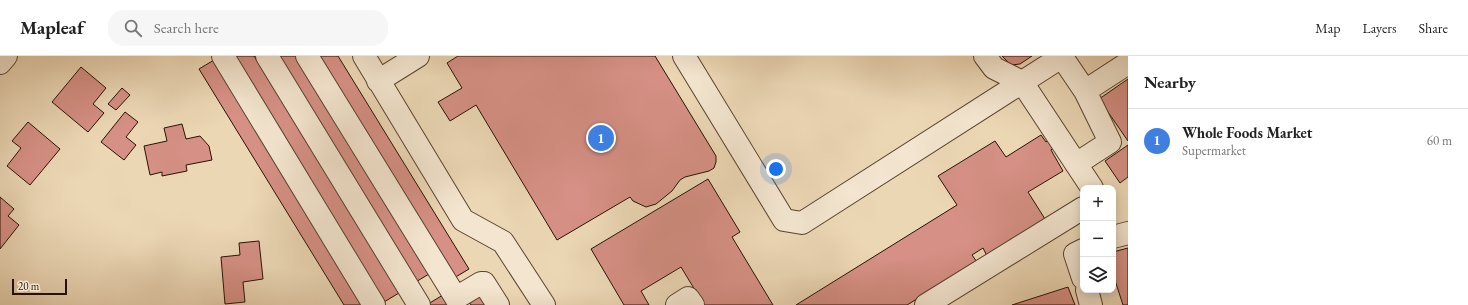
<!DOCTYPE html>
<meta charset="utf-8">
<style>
body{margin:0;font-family:"EB Garamond",serif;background:#f6f6f6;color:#222}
.controls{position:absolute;right:12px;bottom:12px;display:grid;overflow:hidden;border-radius:8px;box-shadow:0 2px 10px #0003}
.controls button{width:36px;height:36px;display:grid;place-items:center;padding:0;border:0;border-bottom:1px solid #e0e0e0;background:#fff;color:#222;font:20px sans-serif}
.scale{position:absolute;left:12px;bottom:10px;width:55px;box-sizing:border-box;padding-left:4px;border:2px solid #271202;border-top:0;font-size:11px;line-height:14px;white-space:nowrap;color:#271202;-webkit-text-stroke:3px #f3e5cf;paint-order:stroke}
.you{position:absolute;left:776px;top:113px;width:14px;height:14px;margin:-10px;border:3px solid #fff;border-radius:50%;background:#1a73e8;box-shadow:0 0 0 6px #1a73e833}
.badge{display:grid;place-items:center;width:26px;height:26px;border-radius:50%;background:#0f766e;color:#fff;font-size:13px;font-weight:700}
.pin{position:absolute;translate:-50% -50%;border:2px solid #fff;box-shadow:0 1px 4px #0006}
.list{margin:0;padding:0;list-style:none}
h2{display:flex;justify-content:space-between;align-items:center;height:52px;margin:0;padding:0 16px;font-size:17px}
h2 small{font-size:13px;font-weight:400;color:#767676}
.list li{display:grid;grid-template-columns:26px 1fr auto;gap:12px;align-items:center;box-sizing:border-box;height:64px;padding:0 16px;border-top:1px solid #e0e0e0}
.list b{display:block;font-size:15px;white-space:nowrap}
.list p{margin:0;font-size:13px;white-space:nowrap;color:#767676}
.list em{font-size:13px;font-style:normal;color:#767676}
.icon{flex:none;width:22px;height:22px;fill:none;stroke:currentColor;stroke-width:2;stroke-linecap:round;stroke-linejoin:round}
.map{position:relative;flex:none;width:1128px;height:249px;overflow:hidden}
header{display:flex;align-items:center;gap:24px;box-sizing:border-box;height:56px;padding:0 20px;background:#fff;border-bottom:1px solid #e0e0e0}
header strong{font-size:19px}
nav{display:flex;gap:22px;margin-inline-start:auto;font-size:14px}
.search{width:280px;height:36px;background:#f6f6f6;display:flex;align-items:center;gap:10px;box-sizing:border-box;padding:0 14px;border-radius:16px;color:#767676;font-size:15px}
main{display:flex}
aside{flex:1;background:#fff}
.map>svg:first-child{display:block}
</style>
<header>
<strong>Mapleaf</strong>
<div class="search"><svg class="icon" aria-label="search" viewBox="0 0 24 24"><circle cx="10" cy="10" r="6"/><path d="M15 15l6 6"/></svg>Search here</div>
<nav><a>Map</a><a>Layers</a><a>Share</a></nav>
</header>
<main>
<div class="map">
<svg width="1128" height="249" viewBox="0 0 1128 249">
<rect width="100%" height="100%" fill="#ecd7b5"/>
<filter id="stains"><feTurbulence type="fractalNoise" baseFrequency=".005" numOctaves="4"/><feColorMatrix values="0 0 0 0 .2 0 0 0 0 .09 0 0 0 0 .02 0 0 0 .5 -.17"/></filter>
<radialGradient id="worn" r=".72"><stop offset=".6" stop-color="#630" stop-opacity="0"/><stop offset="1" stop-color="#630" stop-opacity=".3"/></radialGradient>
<!-- building -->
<path fill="#d69085" stroke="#271202" d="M 233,0 L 254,0 L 399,237 L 384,246 Z
M 276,0 L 296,0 L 429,218 L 414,227 Z
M 318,0 L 338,0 L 469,213 L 454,222 Z
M 458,0 L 655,0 L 716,100 L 716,106 L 714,112 L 709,115 L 685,121 L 680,124 L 672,135 L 656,148 L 646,151 L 633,145 L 630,141 L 557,184 L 476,49 L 450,65 L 438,46 L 462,32 L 447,7 Z
M 1002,0 L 1032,0 L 1020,8 L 1011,9 Z
M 214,4 L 364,249 L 344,249 L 199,13 Z
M 81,11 L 106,32 L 93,48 L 104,57 L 88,76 L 52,46 Z
M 1128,23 L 1128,85 L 1099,43 Z
M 122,32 L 130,39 L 116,54 L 108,48 Z
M 125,56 L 138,66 L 126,81 L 136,89 L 124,104 L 101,86 Z
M 28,66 L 60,93 L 30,129 L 7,110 L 21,92 L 12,85 Z
M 182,68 L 186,83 L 200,80 L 209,90 L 212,104 L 186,109 L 187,115 L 162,120 L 162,116 L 150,119 L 144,90 L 167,85 L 164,72 Z
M 1041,79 L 1046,86 L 1049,84 L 1054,91 L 1051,94 L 1063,115 L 1028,136 L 1045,163 L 987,200 L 983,192 L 972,199 L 977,206 L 907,249 L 796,249 L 957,149 L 938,120 L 995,85 L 1006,101 Z
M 1128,89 L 1128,121 L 1120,127 L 1105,105 Z
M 708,123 L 740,176 L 732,181 L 773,249 L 704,249 L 681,211 L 641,235 L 649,249 L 624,249 L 591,193 Z
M 0,141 L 14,153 L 8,160 L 19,169 L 0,193 Z
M 259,185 L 263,223 L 243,226 L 245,246 L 225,248 L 221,201 L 240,199 L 239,187 Z
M 1128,192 L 1128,249 L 1123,249 L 1113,218 L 1113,196 Z
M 1068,231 L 1075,249 L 1012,249 Z
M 482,234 L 491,249 L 471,249 L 467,243 Z
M 443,239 L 449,249 L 428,249 L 428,248 Z"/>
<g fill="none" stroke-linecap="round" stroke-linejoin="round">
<!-- minor casing -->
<g stroke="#58432f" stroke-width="24">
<path id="minor" d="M 223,0 L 374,249
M 267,0 L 419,249
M 307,0 L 456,242 L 481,227 L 484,227 L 498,249
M 364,0 L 463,164 L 503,186 L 544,249
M 684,0 L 784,164 L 802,167 L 1063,0
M 985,0 L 994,12 L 1022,26 L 1092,132
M 1062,1 L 1085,35 L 1128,7
M 0,7 L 6,0
M 378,25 L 418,0
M 1076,108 L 1110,86 L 1085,35
M 1113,181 L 1128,177
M 1083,194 L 1075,198 L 1083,222
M 1087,234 L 1091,249
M 677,249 L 688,242 L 693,249
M 926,249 L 1083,152"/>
</g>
<!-- minor -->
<use href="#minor" stroke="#f3e5cf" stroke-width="22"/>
</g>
<rect width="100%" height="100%" filter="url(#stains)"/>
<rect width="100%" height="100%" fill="url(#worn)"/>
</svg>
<div class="controls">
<button>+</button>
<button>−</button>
<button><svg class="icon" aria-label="layers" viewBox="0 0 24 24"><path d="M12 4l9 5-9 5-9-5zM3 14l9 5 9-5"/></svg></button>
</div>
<div class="scale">20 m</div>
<div class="you"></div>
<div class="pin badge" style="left:601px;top:82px;background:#3f7fe0">1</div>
</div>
<aside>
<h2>Nearby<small></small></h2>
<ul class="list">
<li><span class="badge" style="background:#3f7fe0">1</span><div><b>Whole Foods Market</b><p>Supermarket</p></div><em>60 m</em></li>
</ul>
</aside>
</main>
